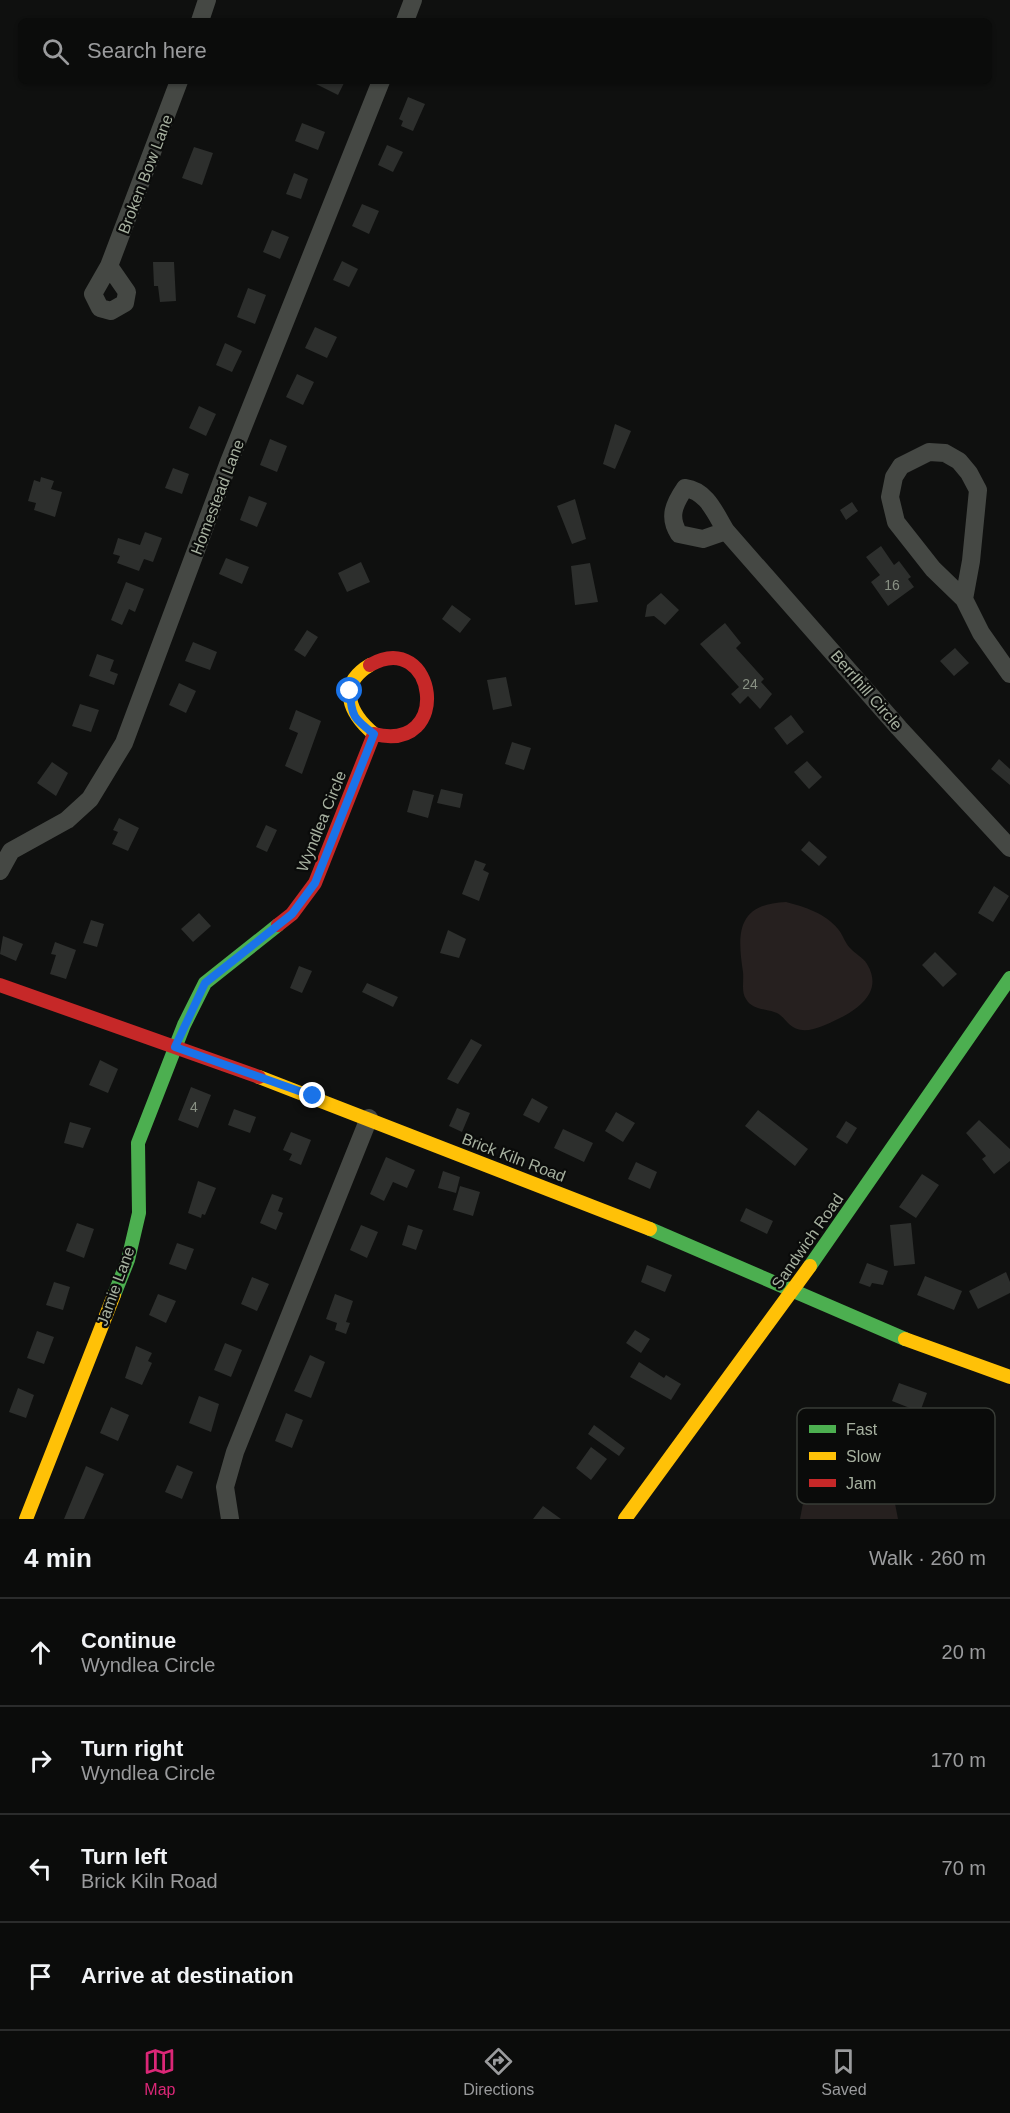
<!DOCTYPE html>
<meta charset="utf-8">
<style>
body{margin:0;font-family:Arial,sans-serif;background:#141514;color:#f1f3f6}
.stop{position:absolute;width:18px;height:18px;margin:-14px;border:4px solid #1a73e8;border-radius:50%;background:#fff}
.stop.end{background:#1a73e8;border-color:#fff;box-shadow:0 2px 6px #0008}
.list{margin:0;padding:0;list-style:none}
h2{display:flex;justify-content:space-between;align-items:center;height:78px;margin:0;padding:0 24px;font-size:26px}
h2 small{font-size:20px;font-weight:400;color:#9a9b9d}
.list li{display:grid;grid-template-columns:39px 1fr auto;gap:18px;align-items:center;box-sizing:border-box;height:108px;padding:0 24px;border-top:2px solid #2b2c2c}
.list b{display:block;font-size:22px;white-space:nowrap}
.list p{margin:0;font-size:20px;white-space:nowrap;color:#9a9b9d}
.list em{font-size:20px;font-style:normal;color:#9a9b9d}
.icon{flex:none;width:33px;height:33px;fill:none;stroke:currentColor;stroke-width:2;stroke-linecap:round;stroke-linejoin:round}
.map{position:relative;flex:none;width:1010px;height:1519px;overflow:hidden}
.search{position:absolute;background:#0b0c0b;box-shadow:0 2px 4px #0004;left:18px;right:18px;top:18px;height:66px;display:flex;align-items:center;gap:15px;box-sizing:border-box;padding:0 21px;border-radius:9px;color:#9a9b9d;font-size:22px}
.sheet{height:510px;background:#0b0c0b}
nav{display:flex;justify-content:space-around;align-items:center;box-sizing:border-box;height:84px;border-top:2px solid #2b2c2c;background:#0b0c0b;font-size:16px;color:#9a9b9d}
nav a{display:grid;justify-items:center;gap:3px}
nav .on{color:#db2777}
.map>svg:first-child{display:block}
</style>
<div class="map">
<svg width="1010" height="1519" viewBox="0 0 1010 1519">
<rect width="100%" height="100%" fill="#0f100f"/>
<!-- green -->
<path fill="#26201f" d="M 786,902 C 805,907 825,913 838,929 C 843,935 845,943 850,948 C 855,954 863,957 867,964 C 883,990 861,1008 838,1019 C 823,1026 802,1038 788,1023 C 783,1018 781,1014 774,1012 C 765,1009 751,1009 746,999 C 741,992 744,981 743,972 C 737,933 737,904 786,902 Z
M 866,1478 L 885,1482 L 892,1488 L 898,1519 L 800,1519 L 803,1503 L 811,1498 Z"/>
<!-- building -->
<path fill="#2d2f2d" d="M 310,81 L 345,81 L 338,95 Z
M 408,97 L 425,104 L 413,131 L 401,126 L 403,121 L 399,119 Z
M 302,123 L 325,132 L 318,150 L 295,141 Z
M 387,145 L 403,152 L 393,172 L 378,165 Z
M 194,147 L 213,153 L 202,185 L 182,178 Z
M 294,173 L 308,179 L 301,199 L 286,194 Z
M 362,204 L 379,211 L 369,234 L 352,226 Z
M 272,230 L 289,237 L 280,259 L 263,252 Z
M 342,261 L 358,269 L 349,287 L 333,280 Z
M 153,262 L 174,262 L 176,301 L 160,302 L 158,286 L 154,286 Z
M 248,288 L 266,295 L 255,324 L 237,317 Z
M 315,327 L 337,337 L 327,358 L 305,348 Z
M 225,343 L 242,351 L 232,372 L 216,365 Z
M 297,374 L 314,382 L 303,405 L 286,397 Z
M 199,406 L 216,414 L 206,436 L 189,428 Z
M 615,424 L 631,431 L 615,469 L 603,464 Z
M 270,439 L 287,446 L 277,472 L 260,465 Z
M 173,468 L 189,474 L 182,494 L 165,488 Z
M 41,477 L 54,481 L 51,489 L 62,492 L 55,517 L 34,510 L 36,503 L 28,501 L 34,480 L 40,482 Z
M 249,496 L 267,503 L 257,527 L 240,520 Z
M 575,499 L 586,539 L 572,544 L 557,506 Z
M 852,502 L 858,511 L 846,520 L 840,510 Z
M 145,532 L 162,538 L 153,562 L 144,559 L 139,571 L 117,563 L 120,556 L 113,554 L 118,538 L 140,545 Z
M 881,546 L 894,565 L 899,561 L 911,577 L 908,579 L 914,587 L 888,606 L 871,582 L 880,575 L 866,557 Z
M 226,558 L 249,567 L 242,584 L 219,574 Z
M 361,562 L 370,582 L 347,592 L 338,573 Z
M 590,563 L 598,602 L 575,605 L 571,566 Z
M 126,582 L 144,589 L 135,612 L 129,609 L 122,625 L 111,620 Z
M 661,593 L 679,610 L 665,625 L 654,616 L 645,617 L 647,605 Z
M 452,605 L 471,619 L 460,633 L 442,619 Z
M 725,623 L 741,643 L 736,648 L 764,679 L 761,682 L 772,694 L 760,709 L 748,696 L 740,704 L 731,694 L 739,687 L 700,644 Z
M 307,630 L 318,637 L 305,657 L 294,650 Z
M 193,642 L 217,652 L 210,670 L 185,661 Z
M 955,648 L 969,663 L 954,676 L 940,661 Z
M 97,654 L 114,660 L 110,671 L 118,674 L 114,685 L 89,676 Z
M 506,677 L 512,706 L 493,710 L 487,680 Z
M 179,683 L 196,691 L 186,713 L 169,705 Z
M 80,704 L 99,710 L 91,732 L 72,726 Z
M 296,710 L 321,721 L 302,774 L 285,766 L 298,733 L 289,729 Z
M 791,715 L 804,732 L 787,745 L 774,728 Z
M 512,742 L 531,748 L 524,770 L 505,764 Z
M 999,759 L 1010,769 L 1010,785 L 991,769 Z
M 807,761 L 822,777 L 809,789 L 794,772 Z
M 52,762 L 68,773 L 56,796 L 37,783 Z
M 441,789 L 463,794 L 460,808 L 437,803 Z
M 413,790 L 434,795 L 428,818 L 407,812 Z
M 119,818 L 139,828 L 128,851 L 112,844 L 118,832 L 113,830 Z
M 266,825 L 277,830 L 267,852 L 256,847 Z
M 809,841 L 827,857 L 819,866 L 801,850 Z
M 475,860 L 486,864 L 483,870 L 489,873 L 479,901 L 462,894 Z
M 994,886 L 1009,896 L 993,922 L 978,913 Z
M 199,913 L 211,926 L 193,942 L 181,929 Z
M 91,920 L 104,924 L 97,947 L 83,943 Z
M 448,930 L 466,939 L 459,958 L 440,953 Z
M 3,936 L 23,944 L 16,961 L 0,954 Z
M 55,942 L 76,950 L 66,979 L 50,974 L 56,955 L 51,954 Z
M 935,952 L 957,974 L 943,987 L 922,965 Z
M 299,966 L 312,971 L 302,993 L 290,988 Z
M 367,983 L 398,997 L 393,1007 L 362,992 Z
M 471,1039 L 482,1045 L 458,1084 L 447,1079 Z
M 100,1060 L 118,1069 L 108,1093 L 89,1085 Z
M 191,1087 L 211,1095 L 198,1128 L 178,1120 Z
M 532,1098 L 548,1107 L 539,1123 L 523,1115 Z
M 457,1108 L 470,1113 L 462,1132 L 449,1126 Z
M 234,1109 L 256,1117 L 250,1133 L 228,1125 Z
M 758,1110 L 808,1149 L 795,1166 L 745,1126 Z
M 616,1112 L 635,1123 L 623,1142 L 605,1131 Z
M 979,1120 L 1010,1149 L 1010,1161 L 994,1174 L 982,1159 L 986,1156 L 966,1133 Z
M 846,1121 L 857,1128 L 847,1144 L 836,1137 Z
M 70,1122 L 91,1128 L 83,1148 L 64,1143 Z
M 563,1129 L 593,1143 L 584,1162 L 554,1148 Z
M 291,1132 L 311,1140 L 301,1165 L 289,1160 L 292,1154 L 283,1150 Z
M 386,1157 L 415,1170 L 407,1188 L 393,1182 L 384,1201 L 370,1194 Z
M 636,1162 L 657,1172 L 650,1189 L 628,1179 Z
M 443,1171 L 460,1177 L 456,1193 L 438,1188 Z
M 922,1174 L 939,1185 L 916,1218 L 899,1207 Z
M 198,1181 L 216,1188 L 205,1215 L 202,1214 L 201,1218 L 188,1213 Z
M 460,1186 L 480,1192 L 473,1216 L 453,1210 Z
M 272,1194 L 283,1198 L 278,1211 L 283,1213 L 276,1230 L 260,1223 Z
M 746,1208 L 773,1221 L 767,1234 L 740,1221 Z
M 77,1223 L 94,1229 L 84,1258 L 66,1251 Z
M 911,1223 L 915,1264 L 894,1266 L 890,1225 Z
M 361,1225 L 378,1232 L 367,1258 L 350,1250 Z
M 408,1225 L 423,1230 L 416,1250 L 402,1245 Z
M 177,1243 L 194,1249 L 186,1270 L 169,1264 Z
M 867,1263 L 888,1271 L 883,1285 L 872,1283 L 870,1287 L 859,1283 Z
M 647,1265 L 672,1275 L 665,1292 L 641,1282 Z
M 1006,1272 L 1010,1282 L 1010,1293 L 978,1309 L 969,1291 Z
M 925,1276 L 962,1291 L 954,1310 L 917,1295 Z
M 252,1277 L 269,1284 L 257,1311 L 241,1304 Z
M 54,1282 L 70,1287 L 63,1310 L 46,1305 Z
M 158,1294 L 176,1301 L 166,1323 L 149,1315 Z
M 335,1294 L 353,1301 L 346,1322 L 350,1323 L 346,1334 L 335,1330 L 337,1323 L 326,1319 Z
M 635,1330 L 650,1339 L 641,1353 L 626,1343 Z
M 37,1331 L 54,1337 L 44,1364 L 27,1358 Z
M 225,1343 L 242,1350 L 231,1377 L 214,1370 Z
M 136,1346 L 152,1353 L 148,1361 L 152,1363 L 142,1385 L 125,1378 Z
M 310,1355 L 325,1362 L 311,1398 L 294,1391 Z
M 639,1362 L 664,1378 L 666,1375 L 681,1384 L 671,1400 L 630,1377 Z
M 899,1383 L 927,1393 L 920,1412 L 892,1401 Z
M 18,1388 L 34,1395 L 26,1418 L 9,1412 Z
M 199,1396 L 219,1404 L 211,1432 L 189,1423 Z
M 111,1407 L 129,1415 L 118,1441 L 100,1433 Z
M 286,1413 L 303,1420 L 292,1448 L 275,1441 Z
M 594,1425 L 625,1448 L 619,1456 L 588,1434 Z
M 591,1447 L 607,1459 L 591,1480 L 576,1468 Z
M 177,1465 L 193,1472 L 182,1499 L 165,1492 Z
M 86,1466 L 104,1474 L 84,1519 L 64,1519 Z
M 543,1506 L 561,1519 L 533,1519 Z"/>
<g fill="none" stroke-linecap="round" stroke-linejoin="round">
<!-- street -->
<path stroke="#454844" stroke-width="18" d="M 200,21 L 207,0
M 405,21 L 413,0
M 109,266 L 179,81
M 109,266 L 127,292 L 125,303 L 111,311 L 100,308 L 93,294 Z
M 726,531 L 703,539 L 679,534 C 668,517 674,504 685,488 C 707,491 715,513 726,531 L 899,728 L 1010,848
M 964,599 L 971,561 L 978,490 L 969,473 L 959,461 L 945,453 L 929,452 L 901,466 L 894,477 L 890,497 L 896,522 L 933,569 L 964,599 L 981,633 L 1010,674
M 0,871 L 11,851 L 67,820 L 90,799 L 124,743 L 229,462 L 381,81
M 230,1519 L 225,1487 L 235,1452 L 369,1118"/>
<!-- fast -->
<path stroke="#4caf50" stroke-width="14" d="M 650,1229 L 905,1339
M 810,1266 L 1010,978
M 114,1295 L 128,1260 L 139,1213 L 138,1143 L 184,1025 L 205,983 L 278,925"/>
<!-- slow -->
<path stroke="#ffc107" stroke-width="14" d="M 370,665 C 336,685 350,714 374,734
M 259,1077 L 650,1229
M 905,1339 L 1010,1377
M 26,1519 L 114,1295
M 625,1519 L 810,1266"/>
<!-- jam -->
<path stroke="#c62828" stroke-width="14" d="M 278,925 L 292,914 L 315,883 L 374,734 C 454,754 436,628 370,665
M 0,985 L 259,1077"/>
</g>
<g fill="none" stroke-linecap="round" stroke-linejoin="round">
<!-- route -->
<path stroke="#1a73e8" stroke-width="8" d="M 313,1096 L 175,1047 L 205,983 L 292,914 L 315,883 L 374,734 C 354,719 351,716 350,691"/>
</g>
<g text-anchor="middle" stroke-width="4.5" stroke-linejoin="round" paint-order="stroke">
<!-- number labels -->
<g font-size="14" fill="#889083">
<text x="892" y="590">16</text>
<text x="750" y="689">24</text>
<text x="194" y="1112">4</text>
</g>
<!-- street labels -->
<g font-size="16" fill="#a7b1a0" stroke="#0a0b0a">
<text transform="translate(145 174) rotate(-69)" y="6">Broken Bow Lane</text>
<text transform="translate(217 497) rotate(-69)" y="6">Homestead Lane</text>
<text transform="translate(867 690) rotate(49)" y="6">BerrIhill Circle</text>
<text transform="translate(321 821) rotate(-68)" y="6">Wyndlea Circle</text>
<text transform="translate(514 1157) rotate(21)" y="6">Brick Kiln Road</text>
<text transform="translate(807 1241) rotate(-55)" y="6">Sandwich Road</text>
<text transform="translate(115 1286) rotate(-70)" y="6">Jamie Lane</text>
</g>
</g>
<!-- legend -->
<rect x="797" y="1408" width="198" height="96" rx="9" fill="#0a0b0a" stroke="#393d37" stroke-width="1.5"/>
<rect x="809" y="1425" width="27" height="8" fill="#4caf50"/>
<rect x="809" y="1452" width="27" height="8" fill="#ffc107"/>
<rect x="809" y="1479" width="27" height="8" fill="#c62828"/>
<g font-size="16" fill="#a7b1a0">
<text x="846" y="1435">Fast</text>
<text x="846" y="1462">Slow</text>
<text x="846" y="1489">Jam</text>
</g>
</svg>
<div class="stop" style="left:350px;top:691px"></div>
<div class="stop end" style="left:313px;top:1096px"></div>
<div class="search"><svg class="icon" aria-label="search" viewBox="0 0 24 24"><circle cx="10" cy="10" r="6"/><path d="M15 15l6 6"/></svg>Search here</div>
</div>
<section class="sheet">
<h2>4 min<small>Walk · 260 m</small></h2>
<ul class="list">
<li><svg class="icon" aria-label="ahead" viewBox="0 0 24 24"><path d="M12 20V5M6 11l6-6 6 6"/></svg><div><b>Continue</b><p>Wyndlea Circle</p></div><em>20 m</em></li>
<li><svg class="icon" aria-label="right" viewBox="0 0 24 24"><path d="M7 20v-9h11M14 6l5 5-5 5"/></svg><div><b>Turn right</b><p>Wyndlea Circle</p></div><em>170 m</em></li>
<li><svg class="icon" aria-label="left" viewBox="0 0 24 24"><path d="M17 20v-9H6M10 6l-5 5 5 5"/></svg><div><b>Turn left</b><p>Brick Kiln Road</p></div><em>70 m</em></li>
<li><svg class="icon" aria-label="arrive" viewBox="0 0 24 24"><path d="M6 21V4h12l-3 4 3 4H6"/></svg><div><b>Arrive at destination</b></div></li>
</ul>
</section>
<nav>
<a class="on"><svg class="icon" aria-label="map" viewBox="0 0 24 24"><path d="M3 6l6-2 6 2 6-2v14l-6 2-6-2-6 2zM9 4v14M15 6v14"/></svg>Map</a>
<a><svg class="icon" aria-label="directions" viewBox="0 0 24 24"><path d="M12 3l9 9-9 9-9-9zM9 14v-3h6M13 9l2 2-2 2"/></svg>Directions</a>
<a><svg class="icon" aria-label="saved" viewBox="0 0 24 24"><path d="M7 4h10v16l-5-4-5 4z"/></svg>Saved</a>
</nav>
